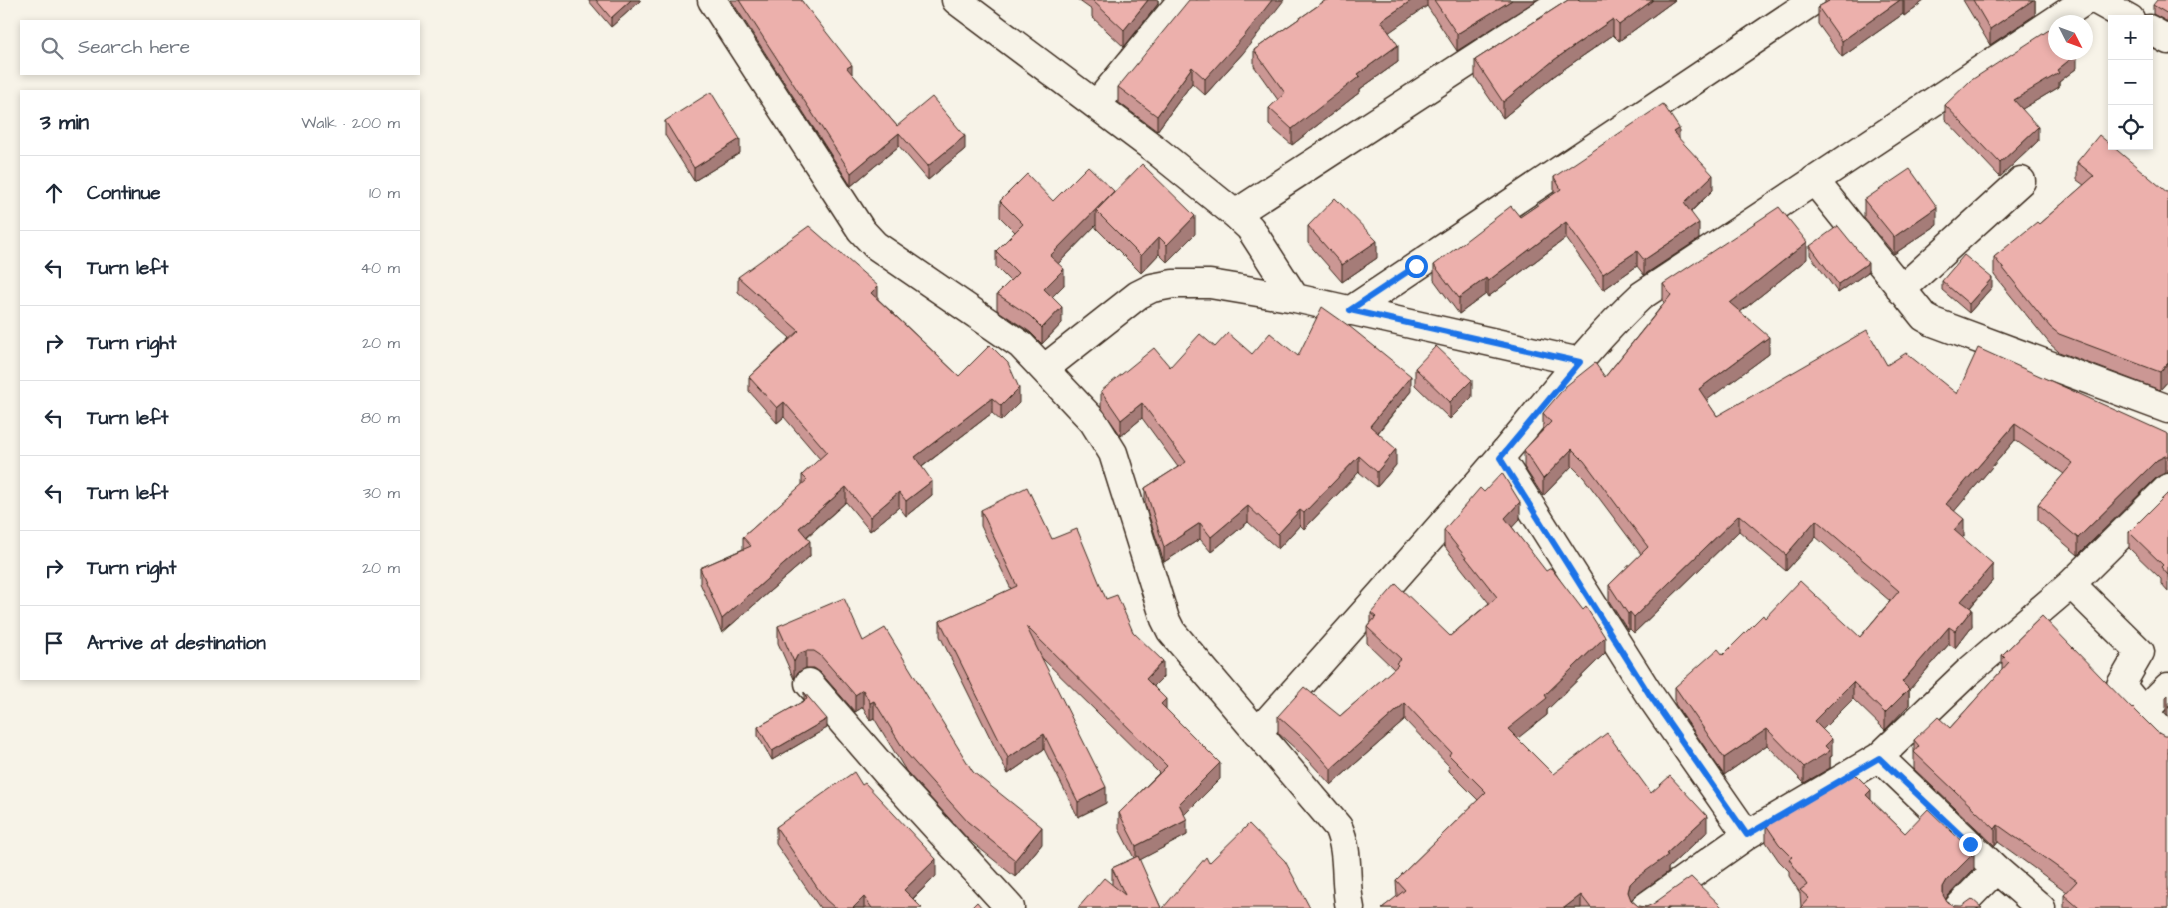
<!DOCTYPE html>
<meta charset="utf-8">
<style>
body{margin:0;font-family:"Architects Daughter",sans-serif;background:#f2f2f3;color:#1f2937}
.controls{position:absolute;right:15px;top:15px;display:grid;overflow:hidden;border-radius:0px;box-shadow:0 2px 8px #0003}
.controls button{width:45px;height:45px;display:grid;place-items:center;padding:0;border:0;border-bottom:1px solid #e0e1e3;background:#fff;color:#1f2937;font:25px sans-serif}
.compass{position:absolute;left:2048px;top:15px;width:45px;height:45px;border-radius:50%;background:#fff;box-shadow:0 2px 8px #0003;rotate:132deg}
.stop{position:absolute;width:15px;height:15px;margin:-11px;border:4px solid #1a73e8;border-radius:50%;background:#fff}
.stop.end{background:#1a73e8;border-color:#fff;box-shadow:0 1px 5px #0008}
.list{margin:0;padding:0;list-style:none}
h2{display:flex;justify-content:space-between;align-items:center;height:65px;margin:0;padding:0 20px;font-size:21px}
h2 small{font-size:16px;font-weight:400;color:#747a83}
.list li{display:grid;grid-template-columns:32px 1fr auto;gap:15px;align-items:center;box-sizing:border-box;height:75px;padding:0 20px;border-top:1px solid #e0e1e3}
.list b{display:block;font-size:19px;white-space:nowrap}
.list em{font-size:16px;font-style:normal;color:#747a83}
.icon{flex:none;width:28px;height:28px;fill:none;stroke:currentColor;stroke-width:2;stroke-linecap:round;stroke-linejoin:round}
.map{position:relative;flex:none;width:2168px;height:908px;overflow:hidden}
.search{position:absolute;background:#fff;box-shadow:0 2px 8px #0003;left:20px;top:20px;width:400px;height:55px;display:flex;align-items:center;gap:12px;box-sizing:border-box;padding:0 18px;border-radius:0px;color:#747a83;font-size:19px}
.panel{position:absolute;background:#fff;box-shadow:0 2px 8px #0003;left:20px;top:90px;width:400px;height:590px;border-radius:0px}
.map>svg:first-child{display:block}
</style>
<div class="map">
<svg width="2168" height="908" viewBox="0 0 2168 908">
<rect width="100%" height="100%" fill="#f7f3e8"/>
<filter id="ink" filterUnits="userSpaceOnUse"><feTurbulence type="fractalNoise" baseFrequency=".02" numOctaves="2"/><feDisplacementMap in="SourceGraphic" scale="10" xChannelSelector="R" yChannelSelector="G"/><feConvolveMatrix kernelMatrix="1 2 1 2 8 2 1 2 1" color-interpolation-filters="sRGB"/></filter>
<g filter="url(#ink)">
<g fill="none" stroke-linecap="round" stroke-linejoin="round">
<!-- minor casing -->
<g stroke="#3b2a1e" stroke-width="31">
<path id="minor" d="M 712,0 L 861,230 L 875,245 L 1021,345 L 1093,421 L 1113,453 L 1165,619 L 1171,631 L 1338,827 C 1350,853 1344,881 1350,908
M 956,0 L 1152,147 L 1235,214 L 1250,228 L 1295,298
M 2096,0 L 2130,19
M 2149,29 L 2168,40
M 1096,105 L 1182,0
M 1814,180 L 1924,317 L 1933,322 L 2168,409
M 1235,214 L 1564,0
M 1901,290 L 2021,181
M 1350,311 L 1814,0
M 1044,369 L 1138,295 L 1152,288 L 1173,284 L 1210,284 L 1295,298 L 1580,362
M 1500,458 L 1649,694 L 1747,835
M 2071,584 L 2140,652 L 2121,685 L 2143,712 L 2168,738
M 809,683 L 887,773 L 1010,908
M 2143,712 L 2168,687
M 1257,733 C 1336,645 1415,557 1492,467 C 1541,410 1586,347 1641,296 L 2086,0
M 1879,757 L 1996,869 L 2041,908
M 1644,908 L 1747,835 L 1879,757 L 1968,672 L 2071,584 L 2168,488
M 1958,908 L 1996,869"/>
</g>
<!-- minor -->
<use href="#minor" stroke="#f7f3e8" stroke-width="28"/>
</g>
<!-- wall -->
<path fill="#cb9794" stroke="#3b2a1e" d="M 588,0 L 640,0 L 640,1 L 611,27 Z
M 731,0 L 801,0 L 852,74 L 897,126 L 965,149 L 928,180 L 899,146 L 851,186 Z
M 1078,0 L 1158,0 L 1158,4 L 1124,47 L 1092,17 L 1092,10 Z
M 1326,0 L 1537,0 L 1457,51 L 1427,6 L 1389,32 L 1398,62 L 1360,89 L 1360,92 L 1292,145 L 1269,125 L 1269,108 L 1278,100 L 1254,66 L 1254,50 Z
M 1568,0 L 1675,0 L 1619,41 L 1613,35 L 1554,76 L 1503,118 L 1475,77 L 1475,60 Z
M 1825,0 L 1925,0 L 1904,16 L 1903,14 L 1842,57 L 1818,24 L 1818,7 L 1825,3 Z
M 1963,0 L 2035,0 L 2035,15 L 1990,45 Z
M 2168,0 L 2168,22 L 2153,14 L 2153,5 Z
M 1244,52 L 1205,95 L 1192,83 L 1157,131 L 1118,102 L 1118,87 Z
M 2077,68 L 2059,82 L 2059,87 L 2022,109 L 2038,141 L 2000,177 L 1945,119 L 1945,105 Z
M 665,121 L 740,153 L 694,181 L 665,135 Z
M 1679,139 L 1713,190 L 1691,212 L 1699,239 L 1644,275 L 1637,266 L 1603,290 L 1566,238 L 1488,297 L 1486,294 L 1459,314 L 1434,280 L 1434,265 L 1520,217 L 1554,194 L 1554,177 Z
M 2077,162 L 2168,193 L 2168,381 L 2160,390 L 2059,352 L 2050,344 L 1994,275 L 1994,257 L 2039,224 L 2084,185 L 2077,180 Z
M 1114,193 L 1195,234 L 1167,262 L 1159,254 L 1141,273 L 1096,228 L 1096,225 L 1058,264 L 1064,285 L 1052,297 L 1062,323 L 1042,344 L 1030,332 L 997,310 L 997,294 L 1010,281 L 996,267 L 996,251 L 1015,232 L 1000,217 L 1000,201 L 1053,201 Z
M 1864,200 L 1937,225 L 1894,254 L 1864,217 Z
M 1308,226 L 1377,258 L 1342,282 L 1308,243 Z
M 1810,246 L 1868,272 L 1838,293 L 1810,255 Z
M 1807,259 L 1740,312 L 1769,354 L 1706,400 L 1717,416 L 1887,365 L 1957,394 L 2168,434 L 2168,473 L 2165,473 L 2157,477 L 2078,555 L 2038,521 L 2038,504 L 2064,474 L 2015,440 L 1954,511 L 1964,536 L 1962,537 L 1993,580 L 1970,608 L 1972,626 L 1955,648 L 1949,644 L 1909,690 L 1909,705 L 1885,730 L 1853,699 L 1822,729 L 1832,756 L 1830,757 L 1830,768 L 1804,783 L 1767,745 L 1724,775 L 1675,704 L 1675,687 L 1723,655 L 1765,618 L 1860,637 L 1890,601 L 1816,537 L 1786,571 L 1739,531 L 1634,633 L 1630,629 L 1628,631 L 1609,601 L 1609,585 L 1641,554 L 1584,478 L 1572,466 L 1543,496 L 1524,467 L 1524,450 L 1543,430 L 1543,413 L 1605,377 L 1664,303 L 1663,300 L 1663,284 Z
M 738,277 L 878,299 L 959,376 L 1019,403 L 1001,421 L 992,413 L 922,467 L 932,495 L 906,516 L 899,507 L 870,531 L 846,502 L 807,537 L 810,556 L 722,633 L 700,583 L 700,568 L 743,549 L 743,537 L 802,485 L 802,475 L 820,459 L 784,417 L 777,423 L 749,391 L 749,377 L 790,338 L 738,292 Z
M 1942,281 L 1992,287 L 1969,313 L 1942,290 Z
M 1215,347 L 1252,354 L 1298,356 L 1411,391 L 1378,433 L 1396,465 L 1377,487 L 1359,472 L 1304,529 L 1300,525 L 1278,549 L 1248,522 L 1211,552 L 1200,539 L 1164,562 L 1145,504 L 1145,488 L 1178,467 L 1142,418 L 1121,436 L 1101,407 L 1101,391 L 1170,367 Z
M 1415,368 L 1472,397 L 1450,419 L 1415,385 Z
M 1484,492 L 1520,519 L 1512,527 L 1605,653 L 1547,710 L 1547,715 L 1517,738 L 1553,774 L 1651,793 L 1707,832 L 1668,868 L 1668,872 L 1635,896 L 1631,900 L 1638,906 L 1646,907 L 1723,908 L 1382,908 L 1397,897 L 1396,880 L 1478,800 L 1449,771 L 1449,766 L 1405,720 L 1331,785 L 1309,761 L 1278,733 L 1278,716 L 1340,716 L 1394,669 L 1367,643 L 1367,627 L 1371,622 L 1371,613 L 1450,636 L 1489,603 L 1444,546 L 1444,530 Z
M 2168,493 L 2168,592 L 2161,584 L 2161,579 L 2129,548 L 2129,532 Z
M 981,510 L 1052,539 L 1106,599 L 1133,632 L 1163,677 L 1154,686 L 1166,710 L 1220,779 L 1184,815 L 1187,835 L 1139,860 L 1161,908 L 1078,908 L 1112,884 L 1112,868 L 1134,858 L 1119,829 L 1119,813 L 1159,773 L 1041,657 L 1106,803 L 1078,817 L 1044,749 L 1008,774 L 940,636 L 940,621 L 1011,589 L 981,526 Z
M 2042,616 L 2168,908 L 2064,908 L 2064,895 L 2067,892 L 1998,842 L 1995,846 L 1914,769 L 1914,740 L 1950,728 L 2002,670 L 2002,655 Z
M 778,626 L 863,641 L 973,772 L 1042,844 L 1015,877 L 968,839 L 906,771 L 874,718 L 870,720 L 863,707 L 855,712 L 820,672 L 814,668 L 806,668 L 798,672 L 794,679 L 778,643 Z
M 804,692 L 827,728 L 772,760 L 758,736 L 758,727 L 804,701 Z
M 2168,695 L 2168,715 L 2166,714 L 2166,697 Z
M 862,785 L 936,876 L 913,899 L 922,908 L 820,908 L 776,844 L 776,827 Z
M 1871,800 L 1905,833 L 1974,869 L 1947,897 L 1945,900 L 1947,902 L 1954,906 L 1982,908 L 1801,907 L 1800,893 L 1789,876 L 1789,871 L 1779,861 L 1766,842 L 1766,825 Z"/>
<!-- shaded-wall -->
<path fill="#a57b78" stroke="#3b2a1e" d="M 631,0 L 640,0 L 640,1 L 611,27 L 611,18 Z
M 1148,0 L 1158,0 L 1158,4 L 1124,47 L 1124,30 Z
M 1272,0 L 1284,0 L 1244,52 L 1205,95 L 1205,79 Z
M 1412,0 L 1427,0 L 1427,6 L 1381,38 L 1381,21 Z
M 1512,0 L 1537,0 L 1457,51 L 1457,34 Z
M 1653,0 L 1675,0 L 1619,41 L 1619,25 Z
M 1900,0 L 1903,0 L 1903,14 L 1842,57 L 1842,41 Z
M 1904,0 L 1925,0 L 1904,16 Z
M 2033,0 L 2035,0 L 2035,15 L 1990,45 L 1990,29 Z
M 1613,19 L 1613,35 L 1554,76 L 1503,118 L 1503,102 L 1554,60 Z
M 1398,45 L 1398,62 L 1360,89 L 1360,92 L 1292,145 L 1292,129 L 1358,74 Z
M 2077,54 L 2077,68 L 2059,82 L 2059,87 L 2014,114 L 2014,100 L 2057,70 Z
M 852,65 L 852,78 L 847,68 Z
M 1192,67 L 1192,83 L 1157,131 L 1157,116 Z
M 2038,127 L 2038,141 L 2000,177 L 2000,163 Z
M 1679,128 L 1679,144 L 1673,132 Z
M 899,133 L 899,146 L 851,186 L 851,173 Z
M 965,136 L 965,149 L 928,180 L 928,166 Z
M 740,139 L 740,153 L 694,181 L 694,168 Z
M 1713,175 L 1713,190 L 1684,218 L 1684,203 Z
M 1114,191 L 1114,207 L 1096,211 L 1096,225 L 1050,272 L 1050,256 Z
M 1937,207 L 1937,225 L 1894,254 L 1894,237 Z
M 1195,216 L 1195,234 L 1167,262 L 1167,245 Z
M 1566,222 L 1566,238 L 1488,297 L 1488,281 Z
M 1699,223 L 1699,239 L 1644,275 L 1644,260 Z
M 1159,237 L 1159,254 L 1141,273 L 1141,256 Z
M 1377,241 L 1377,258 L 1342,282 L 1342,265 Z
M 1807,242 L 1807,259 L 1730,320 L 1730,303 Z
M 1637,251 L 1637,266 L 1603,290 L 1603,274 Z
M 1868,263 L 1868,272 L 1838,293 L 1838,284 Z
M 1064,269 L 1064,285 L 1044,305 L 1044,289 Z
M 1486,278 L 1486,294 L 1459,314 L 1459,298 Z
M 1992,278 L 1992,287 L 1969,313 L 1969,304 Z
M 878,286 L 878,301 L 871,293 Z
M 1062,307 L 1062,323 L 1042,344 L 1042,328 Z
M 1769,337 L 1769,354 L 1699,406 L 1699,389 Z
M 2168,363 L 2168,381 L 2160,390 L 2160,372 Z
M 1411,376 L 1411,391 L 1370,442 L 1370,426 Z
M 1472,380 L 1472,397 L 1450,419 L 1450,402 Z
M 1019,388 L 1019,403 L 1001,421 L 1001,406 Z
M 992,398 L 992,413 L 915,472 L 915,457 Z
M 784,402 L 784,417 L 777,423 L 777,408 Z
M 1142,403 L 1142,418 L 1121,436 L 1121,420 Z
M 2015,424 L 2015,440 L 1946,521 L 1946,504 Z
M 1396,449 L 1396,465 L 1377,487 L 1377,472 Z
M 1572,449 L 1572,466 L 1543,496 L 1543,479 Z
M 1359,456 L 1359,472 L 1304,529 L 1304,513 Z
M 2165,456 L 2165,473 L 2157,477 L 2078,555 L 2078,538 L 2157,460 Z
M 932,481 L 932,495 L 906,516 L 906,501 Z
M 846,487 L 846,502 L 799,543 L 799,528 Z
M 899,492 L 899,507 L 870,531 L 870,517 Z
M 1520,502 L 1520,519 L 1505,535 L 1505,518 Z
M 1248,506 L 1248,522 L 1211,552 L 1211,537 Z
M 1300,510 L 1300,525 L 1278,549 L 1278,534 Z
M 1739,515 L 1739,531 L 1634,633 L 1634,617 Z
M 1964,519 L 1964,536 L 1954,547 L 1954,530 Z
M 1816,520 L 1816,537 L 1786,571 L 1786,555 Z
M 1200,523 L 1200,539 L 1164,562 L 1164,547 Z
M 810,541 L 810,556 L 722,633 L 722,619 Z
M 1993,564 L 1993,580 L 1961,618 L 1961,601 Z
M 1972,609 L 1972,626 L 1955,648 L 1955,631 Z
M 1630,612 L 1630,629 L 1628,631 L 1628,614 Z
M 1949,627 L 1949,644 L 1909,690 L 1909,705 L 1885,730 L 1885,713 L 1902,682 Z
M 1605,637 L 1605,653 L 1547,710 L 1547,715 L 1508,746 L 1508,729 L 1545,695 Z
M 806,651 L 806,668 L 798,672 L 794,679 L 794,662 L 798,654 Z
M 1163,661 L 1163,677 L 1146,694 L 1146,679 Z
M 1853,682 L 1853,699 L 1814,738 L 1814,721 Z
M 863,690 L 863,707 L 855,712 L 855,695 Z
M 1166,699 L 1166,714 L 1161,704 Z
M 874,701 L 874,718 L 870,720 L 870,703 Z
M 1405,703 L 1405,720 L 1331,785 L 1331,769 Z
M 827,719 L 827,728 L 772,760 L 772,751 Z
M 1767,729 L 1767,745 L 1724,775 L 1724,758 Z
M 1044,734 L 1044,749 L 1008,774 L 1008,758 Z
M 1832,739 L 1832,756 L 1830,757 L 1830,768 L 1804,783 L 1804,767 Z
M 1220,763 L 1220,779 L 1179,820 L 1179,804 Z
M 1106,787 L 1106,803 L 1078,817 L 1078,802 Z
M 1871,790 L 1871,806 L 1866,795 Z
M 1707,816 L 1707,832 L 1668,868 L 1668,872 L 1635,896 L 1630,901 L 1628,892 L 1630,884 L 1635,879 L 1666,854 Z
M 1187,820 L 1187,835 L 1136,862 L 1136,846 Z
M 1998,825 L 1998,842 L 1995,846 L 1995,829 Z
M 1042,827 L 1042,844 L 1015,877 L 1015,860 Z
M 1974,853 L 1974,869 L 1947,897 L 1943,904 L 1943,887 L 1947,880 Z
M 936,859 L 936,876 L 904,907 L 904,890 Z
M 1581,895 L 1581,908 L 1564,908 Z
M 864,897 L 864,908 L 853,908 Z"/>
<!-- building -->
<path fill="#ecb0ac" stroke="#3b2a1e" d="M 596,0 L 631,0 L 611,18 Z
M 739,0 L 801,0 L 852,65 L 847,68 L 897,126 L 932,97 L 965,136 L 928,166 L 899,133 L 851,173 Z
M 1092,0 L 1148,0 L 1124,30 Z
M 1189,0 L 1272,0 L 1244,36 L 1205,79 L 1192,67 L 1157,116 L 1118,87 Z
M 1326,0 L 1412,0 L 1381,21 L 1398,45 L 1358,74 L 1360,76 L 1292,129 L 1269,108 L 1285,93 L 1254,50 Z
M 1434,0 L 1512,0 L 1457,34 Z
M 1568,0 L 1653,0 L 1619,25 L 1613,19 L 1554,60 L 1503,102 L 1475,60 Z
M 1828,0 L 1900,0 L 1842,41 L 1818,7 L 1829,1 Z
M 1973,0 L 2033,0 L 1990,29 Z
M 2157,0 L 2168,0 L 2168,14 L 2153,5 Z
M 2055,26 L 2056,27 L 2056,52 L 2076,52 L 2077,54 L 2057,70 L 2059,73 L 2014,100 L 2038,127 L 2000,163 L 1945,105 L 1970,81 Z
M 711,92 L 740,139 L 694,168 L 665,121 Z
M 1663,104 L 1679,128 L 1673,132 L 1713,175 L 1684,203 L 1699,223 L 1644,260 L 1637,251 L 1603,274 L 1566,222 L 1488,281 L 1486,278 L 1459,298 L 1434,265 L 1511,206 L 1520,217 L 1561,189 L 1554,177 Z
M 2099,135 L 2168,193 L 2168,363 L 2160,372 L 2059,334 L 2050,327 L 1994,257 L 2037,222 L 2039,224 L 2094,176 L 2077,162 Z
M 1142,164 L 1195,216 L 1167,245 L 1159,237 L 1141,256 L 1096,211 Z
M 1088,166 L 1114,191 L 1050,256 L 1064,269 L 1044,289 L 1062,307 L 1042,328 L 1030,316 L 997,294 L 1018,273 L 996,251 L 1023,224 L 1000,201 L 1027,174 L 1053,201 Z
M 1910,169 L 1937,207 L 1894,237 L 1864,200 Z
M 1335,198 L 1377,241 L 1342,265 L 1308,226 Z
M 1779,207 L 1807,242 L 1730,303 L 1769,337 L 1699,389 L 1717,416 L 1867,330 L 1887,365 L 1906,353 L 1957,394 L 1978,348 L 2168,434 L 2168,456 L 2165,456 L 2157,460 L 2078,538 L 2038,504 L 2073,463 L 2015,424 L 1946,504 L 1964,519 L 1954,530 L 1993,564 L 1961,601 L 1972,609 L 1955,631 L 1949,627 L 1902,682 L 1909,689 L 1885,713 L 1853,682 L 1814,721 L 1832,739 L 1825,746 L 1830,751 L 1804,767 L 1767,729 L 1724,758 L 1675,687 L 1718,649 L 1723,655 L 1763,615 L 1765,618 L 1800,581 L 1860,637 L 1899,591 L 1816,520 L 1786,555 L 1739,515 L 1634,617 L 1630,612 L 1628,614 L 1609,585 L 1648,547 L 1584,461 L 1572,449 L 1543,479 L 1524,450 L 1551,422 L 1543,413 L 1566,386 L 1595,363 L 1605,377 L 1671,295 L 1663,284 Z
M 809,226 L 878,286 L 871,293 L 959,376 L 990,345 L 1008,363 L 1019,388 L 1001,406 L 992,398 L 915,457 L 932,481 L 906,501 L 899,492 L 870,517 L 846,487 L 799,528 L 810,541 L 722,619 L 700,568 L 751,546 L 743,537 L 807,480 L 802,475 L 827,452 L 784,402 L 777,408 L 749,377 L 799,331 L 738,277 Z
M 1838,226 L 1868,263 L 1838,284 L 1810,246 Z
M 1964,255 L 1992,278 L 1969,304 L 1942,281 Z
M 1322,307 L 1349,326 L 1411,376 L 1370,426 L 1396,449 L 1377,472 L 1359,456 L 1304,513 L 1300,510 L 1278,534 L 1248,506 L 1211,537 L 1200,523 L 1164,547 L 1145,488 L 1186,462 L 1142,403 L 1121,420 L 1101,391 L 1154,348 L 1170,367 L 1200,334 L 1215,347 L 1228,333 L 1252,354 L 1270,333 L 1298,356 Z
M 1436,346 L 1472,380 L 1450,402 L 1415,368 Z
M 1502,473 L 1520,502 L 1505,518 L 1546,571 L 1551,568 L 1583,610 L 1586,607 L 1605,637 L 1545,695 L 1547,698 L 1508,729 L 1553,774 L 1607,733 L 1651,793 L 1670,776 L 1707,816 L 1666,854 L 1668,855 L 1635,879 L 1630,884 L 1628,892 L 1631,900 L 1638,906 L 1646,907 L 1653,904 L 1691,877 L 1723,908 L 1591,908 L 1581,895 L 1564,908 L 1382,908 L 1405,890 L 1396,880 L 1486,792 L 1449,755 L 1451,752 L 1405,703 L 1331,769 L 1309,744 L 1278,716 L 1304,687 L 1340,716 L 1398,665 L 1396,663 L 1401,659 L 1367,627 L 1376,617 L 1371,613 L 1396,584 L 1450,636 L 1497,597 L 1444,530 L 1480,488 L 1484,492 Z
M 1027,487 L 1052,539 L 1077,529 L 1106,599 L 1117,595 L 1133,632 L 1163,661 L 1146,679 L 1166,699 L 1161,704 L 1220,763 L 1179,804 L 1187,820 L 1136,846 L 1119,813 L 1167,766 L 1026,626 L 1106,787 L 1078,802 L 1044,734 L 1008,758 L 940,621 L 1017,586 L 981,510 Z
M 2168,493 L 2168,575 L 2161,567 L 2163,565 L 2129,532 Z
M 844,598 L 863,641 L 885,628 L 973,772 L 1042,827 L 1015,860 L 968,822 L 906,753 L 874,701 L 870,703 L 863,690 L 855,695 L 820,655 L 814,651 L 806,651 L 798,654 L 794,662 L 778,626 Z
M 2042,616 L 2132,709 L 2133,708 L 2157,732 L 2164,736 L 2168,736 L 2168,908 L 2079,908 L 2064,895 L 2077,881 L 1998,825 L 1995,829 L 1914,752 L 1919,746 L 1914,740 L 1938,717 L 1950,728 L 2009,662 L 2002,655 Z
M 804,692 L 827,719 L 772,751 L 758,727 L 807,699 Z
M 854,772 L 862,785 L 865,783 L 936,859 L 904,890 L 922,908 L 872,908 L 864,897 L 853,908 L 835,908 L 825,899 L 776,827 Z
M 1854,773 L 1871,790 L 1866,795 L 1905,833 L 1928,809 L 1974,853 L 1947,880 L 1943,887 L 1943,895 L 1947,902 L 1954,906 L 1962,906 L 1972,899 L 1982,908 L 1800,908 L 1809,898 L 1800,890 L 1807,885 L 1789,859 L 1792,857 L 1779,844 L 1766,825 Z
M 1249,824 L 1285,861 L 1310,908 L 1163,908 L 1206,857 L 1209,863 Z
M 1138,856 L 1161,908 L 1078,908 L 1104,878 L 1125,895 L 1112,868 Z
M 977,902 L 982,908 L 971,908 Z"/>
</g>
<g fill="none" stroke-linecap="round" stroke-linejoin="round" filter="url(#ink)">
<!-- route -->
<path stroke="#1a73e8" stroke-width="6" d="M 1416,266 L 1350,310 L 1580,362 L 1500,458 L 1649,694 L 1747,835 L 1879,758 L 1970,844"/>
</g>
</svg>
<div class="controls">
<button>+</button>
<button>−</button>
<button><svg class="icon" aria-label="locate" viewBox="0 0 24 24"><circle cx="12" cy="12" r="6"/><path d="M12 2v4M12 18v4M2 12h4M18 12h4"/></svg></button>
</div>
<svg class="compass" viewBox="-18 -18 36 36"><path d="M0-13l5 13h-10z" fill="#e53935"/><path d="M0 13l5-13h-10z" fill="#747a83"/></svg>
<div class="stop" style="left:1416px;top:266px"></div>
<div class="stop end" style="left:1970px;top:844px"></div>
<div class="search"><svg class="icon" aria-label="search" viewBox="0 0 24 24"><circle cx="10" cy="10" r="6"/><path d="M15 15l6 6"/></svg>Search here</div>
<section class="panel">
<h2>3 min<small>Walk · 200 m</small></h2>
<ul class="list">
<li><svg class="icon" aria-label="ahead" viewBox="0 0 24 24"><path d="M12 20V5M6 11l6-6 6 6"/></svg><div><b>Continue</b></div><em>10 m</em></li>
<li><svg class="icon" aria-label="left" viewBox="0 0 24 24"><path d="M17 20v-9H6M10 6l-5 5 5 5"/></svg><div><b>Turn left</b></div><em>40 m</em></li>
<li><svg class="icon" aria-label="right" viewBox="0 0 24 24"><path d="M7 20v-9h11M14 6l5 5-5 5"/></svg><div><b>Turn right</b></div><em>20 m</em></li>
<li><svg class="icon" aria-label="left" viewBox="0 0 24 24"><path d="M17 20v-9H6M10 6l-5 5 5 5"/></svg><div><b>Turn left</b></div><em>80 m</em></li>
<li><svg class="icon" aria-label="left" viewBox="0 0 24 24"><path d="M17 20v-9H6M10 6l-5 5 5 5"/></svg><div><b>Turn left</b></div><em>30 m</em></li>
<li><svg class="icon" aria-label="right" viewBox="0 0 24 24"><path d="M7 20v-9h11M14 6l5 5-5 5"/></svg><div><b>Turn right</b></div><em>20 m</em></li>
<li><svg class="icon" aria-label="arrive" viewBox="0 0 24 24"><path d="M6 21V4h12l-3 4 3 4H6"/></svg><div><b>Arrive at destination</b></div></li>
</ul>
</section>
</div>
